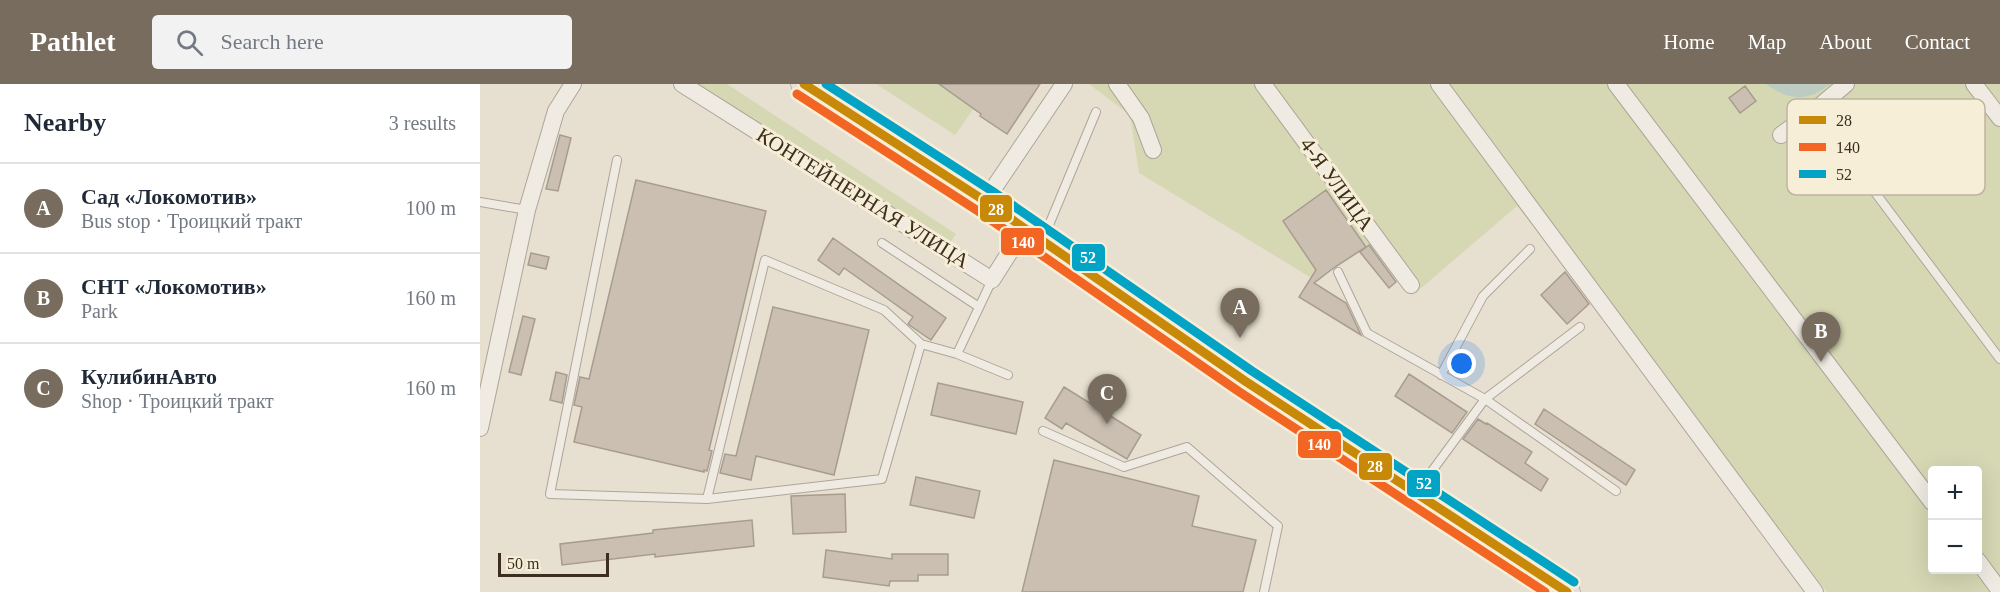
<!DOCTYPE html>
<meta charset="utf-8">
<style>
body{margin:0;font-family:"Times New Roman",serif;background:#f2f2f3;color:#1f2937}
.controls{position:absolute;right:18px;bottom:18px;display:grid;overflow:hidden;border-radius:6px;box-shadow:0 6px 24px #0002}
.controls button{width:54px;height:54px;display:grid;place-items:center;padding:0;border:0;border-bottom:2px solid #e0e1e3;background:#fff;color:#1f2937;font:30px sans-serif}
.scale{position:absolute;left:18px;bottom:15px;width:111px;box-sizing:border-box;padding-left:6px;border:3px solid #3d2e20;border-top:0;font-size:16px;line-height:21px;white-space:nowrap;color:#3d2e20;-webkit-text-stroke:4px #f7eed8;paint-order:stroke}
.you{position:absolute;left:982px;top:280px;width:21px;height:21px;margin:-15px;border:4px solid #fff;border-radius:50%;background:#1a73e8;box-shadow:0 0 0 9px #1a73e833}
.badge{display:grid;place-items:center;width:39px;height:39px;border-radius:50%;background:#786c5e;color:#fff;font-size:20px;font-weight:700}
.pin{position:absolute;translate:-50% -50px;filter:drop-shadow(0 2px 3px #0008)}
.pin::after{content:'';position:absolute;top:32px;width:21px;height:18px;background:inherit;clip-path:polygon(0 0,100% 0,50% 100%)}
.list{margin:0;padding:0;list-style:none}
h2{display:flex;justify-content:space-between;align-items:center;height:78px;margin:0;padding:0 24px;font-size:26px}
h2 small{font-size:20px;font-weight:400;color:#747a83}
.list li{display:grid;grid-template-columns:39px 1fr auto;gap:18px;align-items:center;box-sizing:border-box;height:90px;padding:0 24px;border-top:2px solid #e0e1e3}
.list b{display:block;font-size:22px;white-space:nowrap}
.list p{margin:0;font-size:20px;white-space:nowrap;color:#747a83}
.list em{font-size:20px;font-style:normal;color:#747a83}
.icon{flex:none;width:33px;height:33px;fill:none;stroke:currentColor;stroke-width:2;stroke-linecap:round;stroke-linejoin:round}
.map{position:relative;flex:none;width:1520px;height:508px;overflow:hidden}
header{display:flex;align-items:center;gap:36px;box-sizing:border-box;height:84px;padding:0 30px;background:#786c5e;color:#fff}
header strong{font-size:28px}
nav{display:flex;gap:33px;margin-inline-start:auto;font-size:21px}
.search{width:420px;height:54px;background:#f2f2f3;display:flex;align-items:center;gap:15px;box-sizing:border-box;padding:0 21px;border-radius:6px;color:#747a83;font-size:22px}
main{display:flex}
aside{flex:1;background:#fff}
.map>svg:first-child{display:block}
</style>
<header>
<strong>Pathlet</strong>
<div class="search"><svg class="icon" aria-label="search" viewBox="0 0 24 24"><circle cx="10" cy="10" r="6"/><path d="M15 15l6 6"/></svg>Search here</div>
<nav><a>Home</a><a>Map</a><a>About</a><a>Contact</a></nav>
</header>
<main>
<aside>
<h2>Nearby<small>3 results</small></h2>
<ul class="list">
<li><span class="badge">A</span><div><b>Сад «Локомотив»</b><p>Bus stop · Троицкий тракт</p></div><em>100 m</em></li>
<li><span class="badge">B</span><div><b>СНТ «Локомотив»</b><p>Park</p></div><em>160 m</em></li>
<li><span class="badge">C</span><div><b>КулибинАвто</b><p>Shop · Троицкий тракт</p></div><em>160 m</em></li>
</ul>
</aside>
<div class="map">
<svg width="1520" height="508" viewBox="0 0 1520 508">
<rect width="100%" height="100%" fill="#e7e0d1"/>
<!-- green -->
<path fill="#d6d7b3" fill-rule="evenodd" d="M 210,0 L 247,0 L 476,150 L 470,159 Z
M 396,0 L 482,0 L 497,20 L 475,51 Z
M 609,0 L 1520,0 L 1520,508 L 1347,508 L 1037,122 L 933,211 L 880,156 L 838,198 L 659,89 L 650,31 ZM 1452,386 L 1498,386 L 1498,486 L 1452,486 Z"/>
<!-- water -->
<path fill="#bcccc2" d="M 1286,0 L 1350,0 C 1328,18 1309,17 1286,0 Z"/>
<!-- building -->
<path fill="#cbbfb2" stroke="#a89c90" stroke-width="1.5" d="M 459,0 L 560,0 L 527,50 L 500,32 L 501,30 Z
M 1265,2 L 1276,17 L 1260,29 L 1249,14 Z
M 80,51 L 91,54 L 78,107 L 66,105 Z
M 156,96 L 286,127 L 229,366 L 232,367 L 227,387 L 224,386 L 224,388 L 94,358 L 102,323 L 94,321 L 100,293 L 109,295 Z
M 846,106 L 886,163 L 855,183 L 834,199 L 866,219 L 881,251 L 819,213 L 836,186 L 803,137 Z
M 353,154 L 466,234 L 451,256 L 428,240 L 433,233 L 401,210 L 364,184 L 359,191 L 338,176 Z
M 889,161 L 916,198 L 909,204 L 880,168 Z
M 51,169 L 69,173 L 66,185 L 48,181 Z
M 1085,188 L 1109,220 L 1087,240 L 1061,211 Z
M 293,223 L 389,246 L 354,391 L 276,372 L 271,396 L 240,389 L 245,370 L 256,372 Z
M 43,232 L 55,235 L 41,291 L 29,288 Z
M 76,288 L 87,291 L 82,319 L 70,316 Z
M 929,290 L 987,328 L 972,349 L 915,312 Z
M 458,299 L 543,318 L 536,350 L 451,331 Z
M 584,303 L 661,351 L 647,375 L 586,339 L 582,345 L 565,334 Z
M 1064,325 L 1155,386 L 1146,401 L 1055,340 Z
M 998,335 L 1006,340 L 1007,339 L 1052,368 L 1045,379 L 1068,395 L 1061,407 L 983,355 Z
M 574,376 L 719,412 L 712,442 L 776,456 L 763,508 L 542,508 Z
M 436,393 L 500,407 L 494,434 L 430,421 Z
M 365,410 L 366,448 L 313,450 L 311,412 Z
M 272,436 L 274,462 L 175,473 L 175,470 L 82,481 L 80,460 L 173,449 L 173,446 Z
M 346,466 L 412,475 L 412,470 L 468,470 L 468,491 L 438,491 L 438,497 L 410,497 L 409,502 L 343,493 Z"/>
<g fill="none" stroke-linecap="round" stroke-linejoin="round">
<!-- lane casing -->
<g stroke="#ada599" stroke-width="10">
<path id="lane" d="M 1334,27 L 1520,275
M 137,76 L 70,410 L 227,415 L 285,176 L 404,226 L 441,260 L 477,270 L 512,196
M 0,118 L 47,126
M 564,153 L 616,28
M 402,159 L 499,223
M 858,188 L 887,249 L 1005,315 L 1136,407
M 477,270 L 528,291
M 961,291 L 1003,212 L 1050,165
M 563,347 L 644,383 L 707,363 L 798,442 L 784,508
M 938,406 L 1005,315 L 1100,243
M 227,415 L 402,395 L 441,260"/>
</g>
<!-- street casing -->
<g stroke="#ada599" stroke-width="18">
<path id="street" d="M 202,0 L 512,196 L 545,144
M 637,0 L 661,34 L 673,66
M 783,0 L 931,201
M 959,0 L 1335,508
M 1136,0 L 1452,418
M 1494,0 L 1520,34
M 1301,51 L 1334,27 L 1366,0
M 505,117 L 584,0
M 0,344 L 47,126 L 76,27 L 93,0
M 1498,477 L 1520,507"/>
</g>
<!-- primary casing -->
<g stroke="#928b80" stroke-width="27">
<path id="primary" d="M 324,0 L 505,117 L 765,297 L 1087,508"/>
</g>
<!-- lane -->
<use href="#lane" stroke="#efebe3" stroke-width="8"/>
<!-- street -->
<use href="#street" stroke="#efebe3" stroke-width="16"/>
<!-- primary -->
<use href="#primary" stroke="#e6e1d4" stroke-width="26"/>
<!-- bus-1 casing -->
<g stroke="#f7eed8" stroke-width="14">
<path id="bus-1" d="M 324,0 L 505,117 L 765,297 L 1087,508"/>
</g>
<!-- bus-2 casing -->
<g stroke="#f7eed8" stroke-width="14">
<path id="bus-2" d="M 317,10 L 498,127 L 758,307 L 1065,508"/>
</g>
<!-- bus-3 casing -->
<g stroke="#f7eed8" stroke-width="14">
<path id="bus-3" d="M 346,0 L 512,107 L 772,287 L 1094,498"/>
</g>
<!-- bus-1 -->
<use href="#bus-1" stroke="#c88808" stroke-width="9"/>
<!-- bus-2 -->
<use href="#bus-2" stroke="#f26522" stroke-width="9"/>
<!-- bus-3 -->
<use href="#bus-3" stroke="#03a3c5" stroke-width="9"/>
</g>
<g text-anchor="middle" stroke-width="6" stroke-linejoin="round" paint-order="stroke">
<!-- street labels -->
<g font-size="21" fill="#3d2e20" stroke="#f7eed8">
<text transform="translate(857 100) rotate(54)" y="7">4-Я УЛИЦА</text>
<text transform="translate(383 114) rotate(32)" y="7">КОНТЕЙНЕРНАЯ УЛИЦА</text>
</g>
</g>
<!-- legend -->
<rect x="1307" y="15" width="198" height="96" rx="9" fill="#f7eed8" stroke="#bfb4a1" stroke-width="1.5"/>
<rect x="1319" y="32" width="27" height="8" fill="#c88808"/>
<rect x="1319" y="59" width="27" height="8" fill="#f26522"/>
<rect x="1319" y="86" width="27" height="8" fill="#03a3c5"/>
<g font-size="16" fill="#3d2e20">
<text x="1356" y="42">28</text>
<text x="1356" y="69">140</text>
<text x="1356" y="96">52</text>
</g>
<g stroke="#f7eed8" stroke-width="2">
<rect x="499" y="110" width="34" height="29" rx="6" fill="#c88808"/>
<rect x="520" y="143" width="45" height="29" rx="6" fill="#f26522"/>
<rect x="591" y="159" width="35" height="29" rx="6" fill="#03a3c5"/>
<rect x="817" y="346" width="45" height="29" rx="6" fill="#f26522"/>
<rect x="878" y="368" width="35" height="29" rx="6" fill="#c88808"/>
<rect x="926" y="385" width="35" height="29" rx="6" fill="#03a3c5"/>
</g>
<g font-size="16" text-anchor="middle" font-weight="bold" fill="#fff">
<text x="516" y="131">28</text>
<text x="543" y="164">140</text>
<text x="608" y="179">52</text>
<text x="839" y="366">140</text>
<text x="895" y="388">28</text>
<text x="944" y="405">52</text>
</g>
</svg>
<div class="controls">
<button>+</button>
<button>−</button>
</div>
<div class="scale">50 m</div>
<div class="you"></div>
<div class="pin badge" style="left:760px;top:254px">A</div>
<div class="pin badge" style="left:1341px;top:278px">B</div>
<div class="pin badge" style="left:627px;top:340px">C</div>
</div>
</main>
